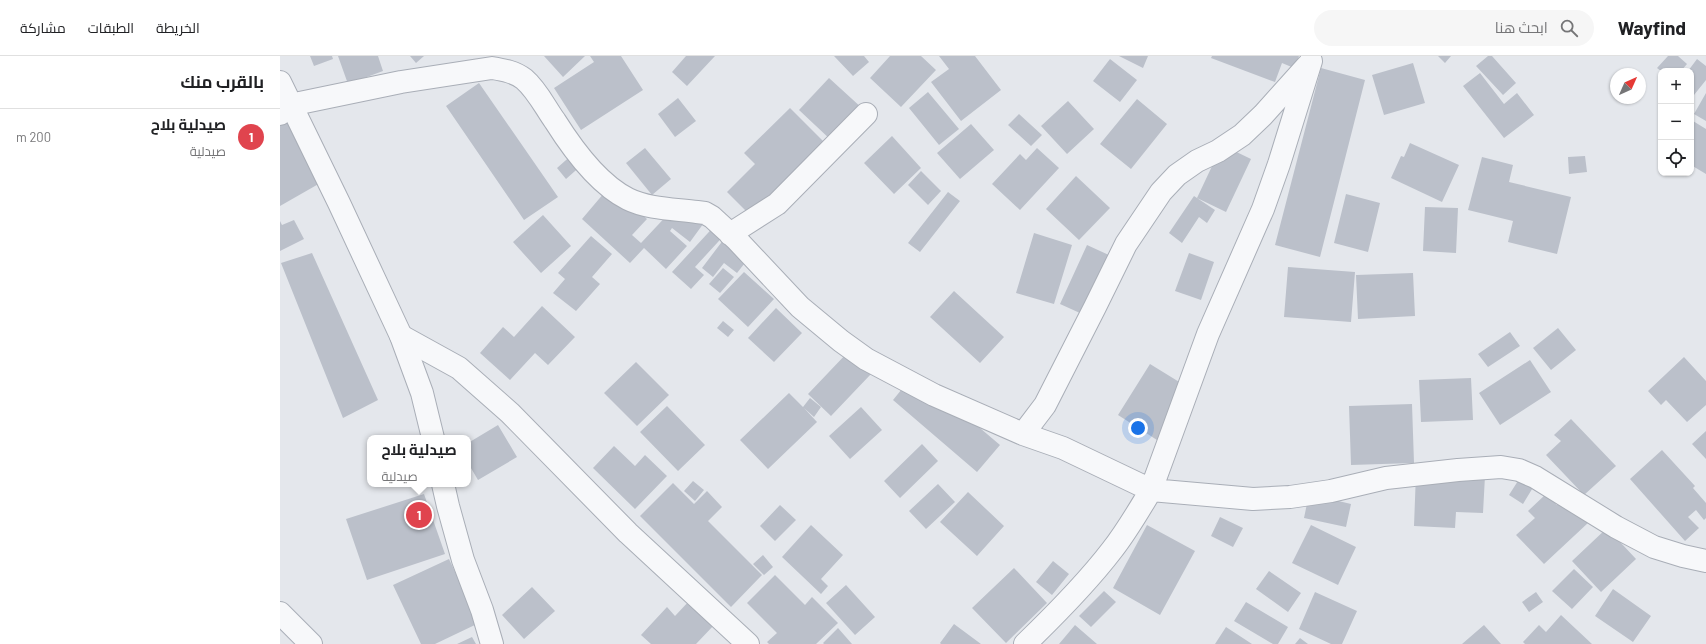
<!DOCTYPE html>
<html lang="ar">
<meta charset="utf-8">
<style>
body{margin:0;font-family:Barlow,Cairo,sans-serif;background:#f6f6f6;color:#202124;direction:rtl}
.controls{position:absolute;right:12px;top:12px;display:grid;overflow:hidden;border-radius:8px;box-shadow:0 1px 3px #0004}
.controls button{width:36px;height:36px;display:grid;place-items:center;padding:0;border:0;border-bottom:1px solid #e0e0e0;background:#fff;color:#202124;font:20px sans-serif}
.compass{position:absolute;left:1330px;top:12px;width:36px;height:36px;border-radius:50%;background:#fff;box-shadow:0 1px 3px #0004;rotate:45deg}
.you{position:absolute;left:858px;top:372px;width:14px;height:14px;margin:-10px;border:3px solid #fff;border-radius:50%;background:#1a73e8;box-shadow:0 0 0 6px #1a73e833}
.badge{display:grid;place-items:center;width:26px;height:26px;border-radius:50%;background:#d1495b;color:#fff;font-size:13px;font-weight:700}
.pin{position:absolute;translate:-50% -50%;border:2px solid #fff;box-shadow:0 1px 4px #0006}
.popup{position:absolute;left:87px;top:379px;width:104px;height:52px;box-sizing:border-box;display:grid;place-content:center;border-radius:8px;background:#fff;filter:drop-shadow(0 1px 3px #0005);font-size:13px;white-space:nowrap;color:#757577}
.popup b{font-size:15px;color:#202124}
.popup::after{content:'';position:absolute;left:50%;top:100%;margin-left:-8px;border:8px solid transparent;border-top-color:#fff}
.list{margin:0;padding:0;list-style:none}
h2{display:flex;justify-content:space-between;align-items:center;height:52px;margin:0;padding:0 16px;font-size:17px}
h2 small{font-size:13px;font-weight:400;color:#757577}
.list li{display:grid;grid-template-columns:26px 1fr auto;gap:12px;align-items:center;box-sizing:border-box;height:56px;padding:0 16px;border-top:1px solid #e0e0e0}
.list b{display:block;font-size:15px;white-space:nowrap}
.list p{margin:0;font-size:13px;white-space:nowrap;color:#757577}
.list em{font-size:13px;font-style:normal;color:#757577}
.icon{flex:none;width:22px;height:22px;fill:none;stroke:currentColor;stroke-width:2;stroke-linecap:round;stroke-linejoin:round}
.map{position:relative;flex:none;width:1426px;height:588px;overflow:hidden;direction:ltr}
header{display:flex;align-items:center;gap:24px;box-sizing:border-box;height:56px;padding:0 20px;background:#fff;border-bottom:1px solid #e0e0e0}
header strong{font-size:19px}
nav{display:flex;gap:22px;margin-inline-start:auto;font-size:14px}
.search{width:280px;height:36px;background:#f6f6f6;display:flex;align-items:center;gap:10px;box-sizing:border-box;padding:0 14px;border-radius:22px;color:#757577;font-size:15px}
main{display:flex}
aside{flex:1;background:#fff}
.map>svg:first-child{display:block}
</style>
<header>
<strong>Wayfind</strong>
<div class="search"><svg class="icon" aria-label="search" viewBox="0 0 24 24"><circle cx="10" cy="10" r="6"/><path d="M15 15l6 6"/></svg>ابحث هنا</div>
<nav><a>الخريطة</a><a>الطبقات</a><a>مشاركة</a></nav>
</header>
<main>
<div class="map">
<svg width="1426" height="588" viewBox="0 0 1426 588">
<rect width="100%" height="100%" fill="#e4e7ec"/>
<!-- building -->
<path fill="#bbc0ca" d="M 30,0 L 52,0 L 53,3 L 34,10 Z
M 58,0 L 98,0 L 103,15 L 68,28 Z
M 130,0 L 144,0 L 136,7 Z
M 264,0 L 305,0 L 283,21 Z
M 310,0 L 341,0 L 363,34 L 301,74 L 274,32 L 314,6 Z
M 406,0 L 435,0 L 407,30 L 392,16 Z
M 554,0 L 584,0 L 589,6 L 573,20 Z
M 610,0 L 641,0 L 656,14 L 621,51 L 590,22 Z
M 659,0 L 695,0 L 721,34 L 681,65 L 651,26 L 669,13 Z
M 839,0 L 868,0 L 863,12 Z
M 932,0 L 1019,0 L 1014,12 L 1002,7 L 995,26 L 931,2 Z
M 1158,0 L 1171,0 L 1165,7 Z
M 1208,0 L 1212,0 L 1236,27 L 1223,39 L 1196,10 Z
M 1388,0 L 1398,0 L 1407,8 L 1401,15 L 1381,15 L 1377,12 Z
M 830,3 L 857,24 L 840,46 L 813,25 Z
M 1417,3 L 1426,10 L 1426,24 L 1414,39 L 1411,37 L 1411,15 L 1408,15 Z
M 1133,7 L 1145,47 L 1104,59 L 1092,19 Z
M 1041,12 L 1085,24 L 1040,201 L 995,189 Z
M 1200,17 L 1224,48 L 1237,37 L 1254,59 L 1224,82 L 1183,30 Z
M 549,22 L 583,53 L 552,85 L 519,54 Z
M 199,27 L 278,141 L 244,164 L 166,50 Z
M 648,36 L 679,73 L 659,89 L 629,52 Z
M 1426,37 L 1426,65 L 1414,58 Z
M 398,42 L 416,65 L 395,81 L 378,58 Z
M 857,43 L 887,68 L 851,113 L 820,88 Z
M 788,45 L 814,73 L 787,98 L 761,70 Z
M 510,52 L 545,87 L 473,162 L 447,136 L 475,108 L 464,97 Z
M 0,55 L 35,102 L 42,126 L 0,150 Z
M 739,58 L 762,79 L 751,90 L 728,69 Z
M 1413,65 L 1426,73 L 1426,118 L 1411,109 L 1411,67 Z
M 691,68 L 714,94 L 680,123 L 657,97 Z
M 612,80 L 641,112 L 614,138 L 584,107 Z
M 1130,87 L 1179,109 L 1162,146 L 1111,122 L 1121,100 L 1124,101 Z
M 942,89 L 971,103 L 946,156 L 917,142 Z
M 365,92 L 391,123 L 372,139 L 346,107 Z
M 757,92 L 779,112 L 740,154 L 712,128 L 740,98 L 746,104 Z
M 294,97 L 303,108 L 286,123 L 277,112 Z
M 1305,100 L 1307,116 L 1289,118 L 1288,101 Z
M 1202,101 L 1233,109 L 1229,126 L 1291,141 L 1277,198 L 1228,186 L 1233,165 L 1188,154 Z
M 641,115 L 661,135 L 648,149 L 628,129 Z
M 796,120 L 830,152 L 799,184 L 766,153 Z
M 330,130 L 367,163 L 352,179 L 361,187 L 392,154 L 426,164 L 410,186 L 392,172 L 390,175 L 407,190 L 386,213 L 364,192 L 350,207 L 302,163 Z
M 668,136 L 680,145 L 640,196 L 628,187 Z
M 1066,138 L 1100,147 L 1088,196 L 1054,187 Z
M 914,140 L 935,154 L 927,167 L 919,161 L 902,187 L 889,177 Z
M 1145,151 L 1178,152 L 1176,197 L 1143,195 Z
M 263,159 L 291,190 L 261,217 L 233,186 Z
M 14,164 L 24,183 L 0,195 L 0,165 L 2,169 Z
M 439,165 L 449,174 L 415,211 L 424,219 L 411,233 L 392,216 Z
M 754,177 L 792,189 L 774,248 L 736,237 Z
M 447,179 L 468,203 L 457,217 L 444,207 L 433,221 L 422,212 Z
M 311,180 L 332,198 L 312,221 L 320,228 L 296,255 L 273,237 L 285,223 L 278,217 Z
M 807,189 L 831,200 L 811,262 L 780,248 Z
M 32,197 L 98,344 L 63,362 L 1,207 Z
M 909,197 L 934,206 L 921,244 L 895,235 Z
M 1008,211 L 1075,216 L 1071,266 L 1004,261 Z
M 443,212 L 454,221 L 440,237 L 429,228 Z
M 464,216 L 494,243 L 468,271 L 438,243 Z
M 1133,217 L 1135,260 L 1078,263 L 1076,219 Z
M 674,235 L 724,281 L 700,307 L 650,261 Z
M 262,250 L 295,281 L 268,309 L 255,297 L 230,324 L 200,297 L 223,271 L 234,281 Z
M 496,252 L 522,277 L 494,306 L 468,282 Z
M 443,265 L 454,274 L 448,281 L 437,272 Z
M 1278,272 L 1296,294 L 1271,314 L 1253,292 Z
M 1230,276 L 1240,290 L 1208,311 L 1198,298 Z
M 568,296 L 591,318 L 551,360 L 528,338 Z
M 1404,301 L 1426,325 L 1426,349 L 1407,366 L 1386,344 L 1381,349 L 1368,335 Z
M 1250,304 L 1271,336 L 1220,369 L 1199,337 Z
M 356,306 L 389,339 L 357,370 L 324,337 Z
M 870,308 L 909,332 L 877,384 L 838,359 Z
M 635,317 L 720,389 L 697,416 L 613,344 Z
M 1191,322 L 1193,364 L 1141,366 L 1139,324 Z
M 509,337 L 523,351 L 530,342 L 541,351 L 534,361 L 524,352 L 537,366 L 488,413 L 460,384 Z
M 1132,348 L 1134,407 L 1071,409 L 1069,350 Z
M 387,350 L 425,389 L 398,415 L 360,376 Z
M 581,351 L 602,374 L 570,403 L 549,380 Z
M 1291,363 L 1336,410 L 1304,439 L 1266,399 L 1281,385 L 1274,379 Z
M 218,369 L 237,401 L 198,424 L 188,407 L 188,387 Z
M 1426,375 L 1426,403 L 1412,388 Z
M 642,388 L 658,405 L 620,442 L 604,425 Z
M 334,390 L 355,410 L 365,399 L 387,420 L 355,453 L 313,412 Z
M 1382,394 L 1415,430 L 1413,432 L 1426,447 L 1426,462 L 1424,464 L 1416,454 L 1408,461 L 1419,472 L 1405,485 L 1350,423 Z
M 1136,417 L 1205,420 L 1203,457 L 1176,456 L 1175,472 L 1134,470 Z
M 1243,417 L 1257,425 L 1243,448 L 1229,439 Z
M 413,425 L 424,434 L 415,445 L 404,435 Z
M 393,427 L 414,448 L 427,435 L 442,451 L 428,465 L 482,519 L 451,551 L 360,460 Z
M 658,428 L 675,446 L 646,473 L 629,455 Z
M 688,436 L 724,470 L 697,500 L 660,466 Z
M 144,438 L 165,498 L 87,524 L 66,463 Z
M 1029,438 L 1071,448 L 1066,471 L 1024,462 Z
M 1266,438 L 1277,449 L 1286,441 L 1309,466 L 1264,508 L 1236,479 L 1255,462 L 1248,455 Z
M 500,449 L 516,464 L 495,485 L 480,470 Z
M 940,461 L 963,472 L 953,491 L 931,480 Z
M 531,469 L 563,499 L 541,523 L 548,530 L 541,538 L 502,501 Z
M 867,469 L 915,495 L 880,559 L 833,532 Z
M 1031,469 L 1076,491 L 1058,529 L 1012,507 Z
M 1327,472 L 1356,503 L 1321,536 L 1292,505 Z
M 483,499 L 493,511 L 484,519 L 473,508 Z
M 169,503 L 199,567 L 155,588 L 141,588 L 113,529 Z
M 773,505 L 789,518 L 772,539 L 756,526 Z
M 734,512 L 767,547 L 726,587 L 692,552 Z
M 1294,513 L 1313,531 L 1292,553 L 1272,535 Z
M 989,515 L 1021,537 L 1008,556 L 976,533 Z
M 495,519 L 525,549 L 532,541 L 558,567 L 536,588 L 489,588 L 487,586 L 497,577 L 467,547 Z
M 566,529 L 595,561 L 575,579 L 546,547 Z
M 252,531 L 275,555 L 244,583 L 222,559 Z
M 1333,533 L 1371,560 L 1353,586 L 1315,560 Z
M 824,535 L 836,546 L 811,571 L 799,560 Z
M 1035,536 L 1077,555 L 1062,588 L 1051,588 L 1019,573 Z
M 1256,536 L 1263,546 L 1249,556 L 1242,546 Z
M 410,544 L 435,568 L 416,588 L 371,588 L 361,579 L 387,551 L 395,560 Z
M 966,546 L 1008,571 L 998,588 L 993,588 L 954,565 Z
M 1281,559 L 1312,588 L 1245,588 L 1243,586 L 1259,569 L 1266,576 Z
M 674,568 L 701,588 L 661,588 L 660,587 Z
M 795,569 L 817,588 L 779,588 Z
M 1204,569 L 1221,588 L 1182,588 Z
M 946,571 L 972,588 L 935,588 Z
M 558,572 L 572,588 L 544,588 L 543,587 Z
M 192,581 L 196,588 L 177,588 Z
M 1020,582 L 1028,588 L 1015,588 Z"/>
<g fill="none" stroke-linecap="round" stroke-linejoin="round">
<!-- minor casing -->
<g stroke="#a9aeb7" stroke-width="24">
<path id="minor" d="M 0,58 L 10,49 L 121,26 L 212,12 C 224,14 235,16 244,23 C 257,34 265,51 275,65 C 292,92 318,128 348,143 C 368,153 395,153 417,156 L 425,157 L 432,161 L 457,184 L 520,251 L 561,285 L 586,303 L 654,339 L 743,378 L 783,392 L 871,434 L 928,278 L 983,153 L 999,108 L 1031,5
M 450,178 L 497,148 L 586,58
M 121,280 L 179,312 L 230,357 L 348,477 L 468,588
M 743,378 L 765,349 L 815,251 L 846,188 L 881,136 L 897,119 L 917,105 L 938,95 L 962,79 L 983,59 L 1027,10
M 0,557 L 31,588
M 745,588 C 776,558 806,528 832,494 C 847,475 859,454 871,434 L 973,443 L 1010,441 L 1051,435 L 1106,422 L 1178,414 L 1221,411 L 1239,414 L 1255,421 L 1336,471 L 1374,491 L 1403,500 L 1426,505"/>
</g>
<!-- tertiary casing -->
<g stroke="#a9aeb7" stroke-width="24">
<path id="tertiary" d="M 0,26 L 59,147 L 121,280 L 142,337 L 153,382
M 163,428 L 168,450 L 183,504 L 202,554 L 212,588"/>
</g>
<!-- minor -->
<use href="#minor" stroke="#f7f8fa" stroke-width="22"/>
<!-- tertiary -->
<use href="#tertiary" stroke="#f7f8fa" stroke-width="22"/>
</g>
</svg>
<div class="controls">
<button>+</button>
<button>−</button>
<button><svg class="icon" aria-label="locate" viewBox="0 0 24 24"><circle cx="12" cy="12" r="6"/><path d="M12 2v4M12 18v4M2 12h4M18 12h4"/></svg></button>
</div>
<svg class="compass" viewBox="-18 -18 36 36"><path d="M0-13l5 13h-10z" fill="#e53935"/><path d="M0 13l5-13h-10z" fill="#757577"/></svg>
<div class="you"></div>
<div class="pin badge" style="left:139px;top:459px;background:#e0444e">1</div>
<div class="popup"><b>صيدلية بلاح</b>صيدلية</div>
</div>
<aside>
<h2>بالقرب منك<small></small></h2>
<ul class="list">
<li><span class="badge" style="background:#e0444e">1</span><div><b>صيدلية بلاح</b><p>صيدلية</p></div><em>200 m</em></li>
</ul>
</aside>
</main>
